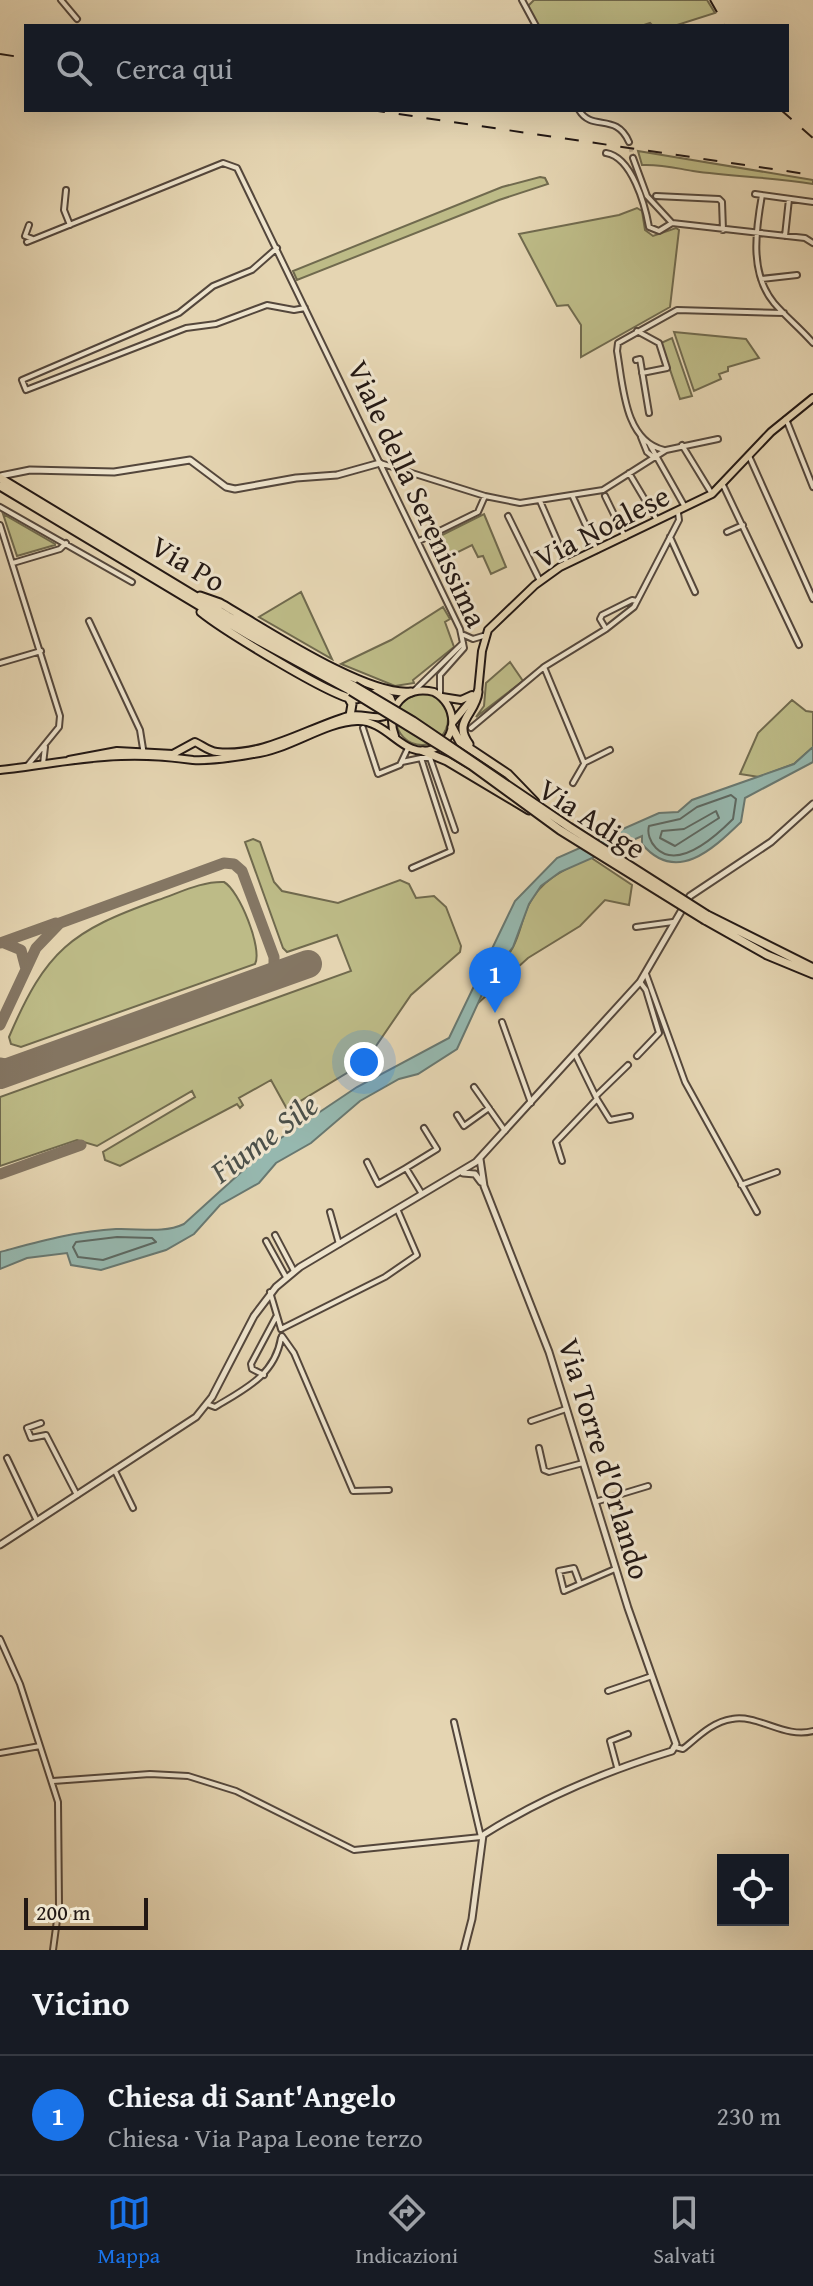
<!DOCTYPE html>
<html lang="it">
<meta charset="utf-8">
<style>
body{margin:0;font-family:"Gentium Book Plus",serif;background:#242831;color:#f1f3f6}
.controls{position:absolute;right:24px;bottom:24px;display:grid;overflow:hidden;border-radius:0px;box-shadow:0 8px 32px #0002}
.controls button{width:72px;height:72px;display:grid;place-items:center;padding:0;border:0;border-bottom:2px solid #363941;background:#171b24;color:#f1f3f6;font:40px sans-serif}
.scale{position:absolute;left:24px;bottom:20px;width:124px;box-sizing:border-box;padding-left:8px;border:4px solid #231814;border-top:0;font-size:22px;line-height:28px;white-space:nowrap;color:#231814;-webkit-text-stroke:6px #eee4cd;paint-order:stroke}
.you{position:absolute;left:364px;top:1062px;width:28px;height:28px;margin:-20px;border:6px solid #fff;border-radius:50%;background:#1a73e8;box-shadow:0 0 0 12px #1a73e833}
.badge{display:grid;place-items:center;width:52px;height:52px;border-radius:50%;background:#1a73e8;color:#fff;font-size:26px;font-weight:700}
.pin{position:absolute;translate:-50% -66px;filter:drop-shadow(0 2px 4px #0008)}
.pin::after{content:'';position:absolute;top:42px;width:28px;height:24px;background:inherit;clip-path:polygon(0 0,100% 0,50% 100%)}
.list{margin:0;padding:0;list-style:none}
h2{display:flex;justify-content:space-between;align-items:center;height:104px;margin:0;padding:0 32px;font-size:34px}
h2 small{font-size:26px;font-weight:400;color:#9ea1a6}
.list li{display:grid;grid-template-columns:52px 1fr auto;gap:24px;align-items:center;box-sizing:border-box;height:120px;padding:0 32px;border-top:2px solid #363941}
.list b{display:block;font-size:30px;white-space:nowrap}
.list p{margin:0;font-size:26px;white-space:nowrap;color:#9ea1a6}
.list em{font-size:26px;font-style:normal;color:#9ea1a6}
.icon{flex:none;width:44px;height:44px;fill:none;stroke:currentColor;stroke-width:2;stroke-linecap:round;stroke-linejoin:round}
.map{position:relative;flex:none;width:813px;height:1950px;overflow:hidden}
.search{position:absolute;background:#171b24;box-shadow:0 8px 32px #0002;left:24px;right:24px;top:24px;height:88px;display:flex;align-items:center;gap:20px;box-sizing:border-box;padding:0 28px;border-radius:0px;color:#9ea1a6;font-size:30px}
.sheet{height:224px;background:#171b24}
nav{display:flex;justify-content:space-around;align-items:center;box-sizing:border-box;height:112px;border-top:2px solid #363941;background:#171b24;font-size:22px;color:#9ea1a6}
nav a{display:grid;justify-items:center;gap:4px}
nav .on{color:#1a73e8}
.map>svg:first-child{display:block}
</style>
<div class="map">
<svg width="813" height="1950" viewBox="0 0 813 1950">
<rect width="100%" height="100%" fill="#e5d5b2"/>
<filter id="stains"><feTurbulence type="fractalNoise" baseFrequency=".0025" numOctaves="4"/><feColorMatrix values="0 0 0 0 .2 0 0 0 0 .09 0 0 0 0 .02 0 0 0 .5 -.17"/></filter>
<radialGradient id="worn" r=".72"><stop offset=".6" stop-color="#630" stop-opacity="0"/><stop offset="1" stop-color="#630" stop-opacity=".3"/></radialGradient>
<!-- green -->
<path fill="#bdbb87" stroke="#706a4e" stroke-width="2" d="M 534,0 L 707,0 L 715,13 L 674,26 L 653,26 L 650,23 L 641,26 L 538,26 L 528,6 Z
M 638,151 L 813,180 L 813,184 C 773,177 733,177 693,171 C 675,168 661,164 642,165 Z
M 540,177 L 545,178 L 548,184 L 499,200 L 297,280 L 293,271 L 502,187 Z
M 637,208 L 642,211 L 645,230 L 653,236 L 676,228 L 679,230 L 670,307 L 581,357 L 581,325 L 568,305 L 557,306 L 519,234 L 619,215 Z
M 674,332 L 746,339 L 759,358 L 728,367 L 728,371 L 719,374 L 721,379 L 694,391 Z
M 672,338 L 692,396 L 680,399 L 661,343 Z
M 3,514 L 55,544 L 55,545 L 17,556 Z
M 484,514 L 506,567 L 491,574 L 483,556 L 478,557 L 472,545 L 444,559 L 434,539 Z
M 301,592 L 332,659 L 259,617 Z
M 443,607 L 450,619 L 445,622 L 454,647 L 413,680 L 414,683 L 395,686 L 341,664 L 391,640 Z
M 510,662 L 523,681 L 476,717 L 484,706 L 486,683 Z
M396 719a26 26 0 1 1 52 0a26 26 0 1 1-52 0Z
M 792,700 L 806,711 L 813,712 L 813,747 L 794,764 L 759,777 L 740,774 L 758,733 Z
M 253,839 L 260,842 L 274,882 L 282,891 L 338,903 L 400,880 L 409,884 L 416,898 L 434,896 L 446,907 L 461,946 L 460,952 L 411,995 L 365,1062 L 287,1109 L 271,1080 L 239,1098 L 243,1105 L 240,1108 L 237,1104 L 120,1166 L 105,1160 L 103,1152 L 195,1097 L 192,1091 L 97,1146 L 77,1140 L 0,1166 L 0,1097 L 351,971 L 337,935 L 287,952 L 283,948 L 245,842 Z
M 590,857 L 632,885 L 629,905 L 605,900 L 580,926 L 528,958 L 476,1005 C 487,982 502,967 513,947 C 520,934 522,919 528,906 C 540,880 565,869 590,857 Z
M 224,882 C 239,890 263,949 255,964 L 21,1047 L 11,1044 L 9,1037 C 46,950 71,931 158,900 C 179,893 202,881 224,882 Z"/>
<!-- water -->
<path fill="#96b8af" stroke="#687871" stroke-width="2" d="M 813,747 L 813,762 L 745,798 L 741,822 C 712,850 676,884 642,844 L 642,836 L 560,872 L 541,886 L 529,904 L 513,947 L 490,977 L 457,1049 L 418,1074 L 399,1079 L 360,1101 L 311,1143 L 276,1163 L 259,1183 L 220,1205 L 194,1234 L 166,1250 L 101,1270 L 71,1265 L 67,1253 L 27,1258 L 0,1269 L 0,1252 C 38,1242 76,1231 116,1229 C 139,1228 163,1234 184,1224 L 272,1144 L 357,1087 L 449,1038 L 515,901 L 557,858 L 659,813 L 678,812 L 692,800 L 794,764 Z"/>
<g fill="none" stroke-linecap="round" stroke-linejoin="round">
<!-- shore -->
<path stroke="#5c6862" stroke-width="2" d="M 731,795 L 736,799 L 733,819 C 717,835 679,871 656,848 C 650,842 647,833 649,826 L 680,819 L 697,807 Z
M 716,811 L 719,818 L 675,846 L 660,838 L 662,831 L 684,829 Z
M 117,1237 L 152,1238 L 156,1242 L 103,1260 L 78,1257 L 73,1247 L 76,1242 Z"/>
<!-- taxiway -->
<path stroke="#847663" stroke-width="11" d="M 0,943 L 56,923
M 4,943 L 21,950 L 26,969
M 0,1025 L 36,948 L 60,923 L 224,863 L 234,864 L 242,871 L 274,957 L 274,970 L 258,982
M 0,1063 L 22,1067
M 0,1174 L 81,1145"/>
<!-- runway -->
<path stroke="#847663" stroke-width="28" d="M 0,1075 L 308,964"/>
<!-- minor-tunnel -->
<path stroke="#beaf92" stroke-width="4" stroke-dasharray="4 2" stroke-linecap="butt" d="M 629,142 L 633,158"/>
<!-- minor casing -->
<g stroke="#54473c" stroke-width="8">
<path id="minor" d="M 61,0 L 77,19
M 522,0 L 536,26
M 579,110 C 592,132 616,112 629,142
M 606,153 C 632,157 645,205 649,227 L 659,231 L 672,223
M 633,158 L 647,196 L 672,223 L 805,238 L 813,243
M 66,190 L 64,210 L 70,225
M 755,194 L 813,202
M 762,195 C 756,229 749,273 774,303 C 786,317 801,329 813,343
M 656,196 L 719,199 L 722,202 L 723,230
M 29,225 L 25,236 L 33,239
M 785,236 L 789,199
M 27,242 L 223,163 L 237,168 L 460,629 L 464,648 L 440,675 L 440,695
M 277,248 L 252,270 L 213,286 L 179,313 L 22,380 L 26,390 L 186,328 L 216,324 L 267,305 L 294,310 L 305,308
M 761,279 L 797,275
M 637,331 L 659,343 L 667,368 L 642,373
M 636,360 L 640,359 L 649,413
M 786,419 L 813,487
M 641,437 L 647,452 L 652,456
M 650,445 L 685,507
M 682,445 L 712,494
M 664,450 C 624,441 623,384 617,351 L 618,343 L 677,310 L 784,313
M 749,456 L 813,599
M 380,463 L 485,496 L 520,503 L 603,490 L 666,450 L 718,439
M 629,473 L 657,520
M 723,485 L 799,645
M 605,496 L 625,537
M 573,497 L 597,550
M 540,501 L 567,563
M 0,507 L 132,582
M 508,516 L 540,581
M 0,525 L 60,716 L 59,727 L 28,765
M 727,532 L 743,525
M 429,536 L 455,587
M 670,537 L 695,592
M 419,541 L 478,512 L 485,496
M 13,563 L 60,549 L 66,543
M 89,621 L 140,730 L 144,755
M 606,629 L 600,619 L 602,615 L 632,600 L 637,601
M 464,635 L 473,639 L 483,636
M 0,663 L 41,651
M 544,667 L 584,763 L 610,750
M 415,690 L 463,643
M 363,728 L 378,774 L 400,765 L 408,748
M 471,728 L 544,667 L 606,629 L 634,607 L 679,520 L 678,513
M 421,758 L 430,758 L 455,830
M 402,762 L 421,758 L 451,851 L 412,868
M 43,764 L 45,747
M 573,783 L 584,764
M 636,927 L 673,922
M 646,974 L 685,1082 L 757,1212
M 502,1022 L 531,1103
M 637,1056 L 659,1033 L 646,990 L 640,982
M 474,1087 L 505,1131
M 596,1096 L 628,1065
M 597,1099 L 610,1120 L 630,1116
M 457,1115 L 464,1126 L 489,1108
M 562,1161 L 556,1142 L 597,1099 L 575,1054
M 367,1162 L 378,1184 L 406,1168 L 422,1194
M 406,1168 L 437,1149 L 424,1128
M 741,1185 L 777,1172
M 330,1212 L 339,1244
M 275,1235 L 294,1271
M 266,1241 L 286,1277
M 270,1292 L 281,1329
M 281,1329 L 385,1277 L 417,1255 L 398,1211
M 282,1336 L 294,1353 L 353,1491 L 389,1490
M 264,1375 L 252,1369 L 251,1364 L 276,1317
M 207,1404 L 215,1407 C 245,1389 275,1375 281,1338
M 531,1421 L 566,1409
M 41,1423 L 27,1428 L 31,1438 L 46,1435 L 77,1495
M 539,1448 L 544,1470 L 549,1472 L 583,1463
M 7,1458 L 37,1521
M 115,1471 L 133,1508
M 595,1502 L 648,1486
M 580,1584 L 574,1568 L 559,1571 L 564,1591 L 615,1569 L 615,1568
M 0,1639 L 20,1684 L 58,1802 L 59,1905 L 53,1950
M 608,1691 L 652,1676
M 675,1747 L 683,1749 C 698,1737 712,1722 732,1719 C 758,1714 785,1739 813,1731
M 0,1753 L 40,1746
M 617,1767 L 610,1741 L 628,1734
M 53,1781 L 150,1774 L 188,1776 L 236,1791 L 354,1850 L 481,1837 L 454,1722"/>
</g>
<!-- tertiary casing -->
<g stroke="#54473c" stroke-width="9">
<path id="tertiary" d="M 0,476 L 30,470 L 114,472 L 190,460 L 226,487 L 235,489 L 296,478 L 337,475 L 380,463
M 463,1173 L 475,1174 L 481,1182
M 0,1545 L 196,1417 L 212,1397 L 254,1316 L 276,1287 L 300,1267 L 476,1162 L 640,982 L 690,896 L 771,842 L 813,804
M 464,1950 L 472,1919 L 483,1835 C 542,1798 606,1771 672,1751 L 676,1744 L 628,1608 L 549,1352 L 484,1186 L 480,1159"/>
</g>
<!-- primary casing -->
<g stroke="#231814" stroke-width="10">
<path id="primary" d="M 442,697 L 461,700 L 472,695
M 453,722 L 478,692 L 482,651 L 488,630 L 535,585 L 560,567 L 712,494 L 771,432 L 813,398
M 69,760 L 117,751 L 173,754 L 195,742 C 202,745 208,751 217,752 C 263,757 305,729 348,716 C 363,712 376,722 390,714
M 0,770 C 40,766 80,757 121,756 C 144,755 171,757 193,760 C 209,761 236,757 253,754 C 289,750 324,722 357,721 C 389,720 403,760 433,749 C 460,739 457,704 434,692 C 405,684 384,708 395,736"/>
</g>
<!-- trunk casing -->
<g stroke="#231814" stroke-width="11">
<path id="trunk" d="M 0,478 L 228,616 L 354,686
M 0,486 L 250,636 L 351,691
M 200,596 L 220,603 C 262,627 366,697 411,692
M 201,612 C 222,629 332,697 354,699 C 362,699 371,694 378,692 L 390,698 L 394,708
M 348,697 L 352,704 L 350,716
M 452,727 L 460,742 L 508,774 L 535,802
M 469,744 C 452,721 476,714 478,692
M 423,751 L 447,761 L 529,810
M 707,915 L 813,968
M 705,920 L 767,955 L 813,974"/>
</g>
<!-- minor -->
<use href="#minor" stroke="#eee4cd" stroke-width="4"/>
<!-- tertiary -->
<use href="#tertiary" stroke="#eee4cd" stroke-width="5"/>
<!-- primary -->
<use href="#primary" stroke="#e5d5b2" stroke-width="6"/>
<!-- trunk -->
<use href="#trunk" stroke="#e5d5b2" stroke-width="7"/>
<!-- rail -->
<path stroke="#231814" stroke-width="2" stroke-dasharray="14 14" stroke-linecap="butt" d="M 710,0 L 725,26
M 0,54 L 26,58
M 371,110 L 813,175
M 781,110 L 813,138"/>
<!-- trunk-bridge casing -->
<g stroke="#231814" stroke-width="11" stroke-linecap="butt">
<path id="trunk-bridge" d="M 354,686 L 413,721 L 569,827 L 707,915
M 351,691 L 471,765 L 560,830 L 705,920"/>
</g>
<!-- trunk-bridge -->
<use href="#trunk-bridge" stroke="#e5d5b2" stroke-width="7"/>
</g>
<g text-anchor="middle" stroke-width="6" stroke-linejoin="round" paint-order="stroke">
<!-- street labels -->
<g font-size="30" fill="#231814" stroke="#eee4cd">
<text transform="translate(417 494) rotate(65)" y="10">Viale della Serenissima</text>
<text transform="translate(602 527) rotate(-27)" y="10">Via Noalese</text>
<text transform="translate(188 564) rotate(31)" y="10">Via Po</text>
<text transform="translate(592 819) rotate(33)" y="10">Via Adige</text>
<text transform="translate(604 1459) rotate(73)" y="10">Via Torre d'Orlando</text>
</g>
<!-- water labels -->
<g font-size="32" font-style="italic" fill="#4b504a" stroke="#eee4cd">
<text transform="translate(264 1138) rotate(-37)" y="11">Fiume Sile</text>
</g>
</g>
<rect width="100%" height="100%" filter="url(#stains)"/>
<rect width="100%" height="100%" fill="url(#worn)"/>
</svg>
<div class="controls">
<button><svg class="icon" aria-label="locate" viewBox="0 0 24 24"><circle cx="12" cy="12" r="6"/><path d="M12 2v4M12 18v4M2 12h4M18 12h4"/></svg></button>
</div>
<div class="scale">200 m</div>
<div class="you"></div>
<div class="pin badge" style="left:495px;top:1013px">1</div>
<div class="search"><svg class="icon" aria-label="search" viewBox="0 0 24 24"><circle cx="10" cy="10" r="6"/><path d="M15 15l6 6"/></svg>Cerca qui</div>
</div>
<section class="sheet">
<h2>Vicino<small></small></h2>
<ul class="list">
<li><span class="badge">1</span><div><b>Chiesa di Sant'Angelo</b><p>Chiesa · Via Papa Leone terzo</p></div><em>230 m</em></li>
</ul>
</section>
<nav>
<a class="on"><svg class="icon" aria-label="map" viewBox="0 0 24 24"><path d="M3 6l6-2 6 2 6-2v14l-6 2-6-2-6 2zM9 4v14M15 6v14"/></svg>Mappa</a>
<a><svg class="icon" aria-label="directions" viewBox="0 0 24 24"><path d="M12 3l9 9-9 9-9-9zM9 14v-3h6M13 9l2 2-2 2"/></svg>Indicazioni</a>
<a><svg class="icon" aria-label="saved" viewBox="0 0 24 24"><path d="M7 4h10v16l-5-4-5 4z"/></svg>Salvati</a>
</nav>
